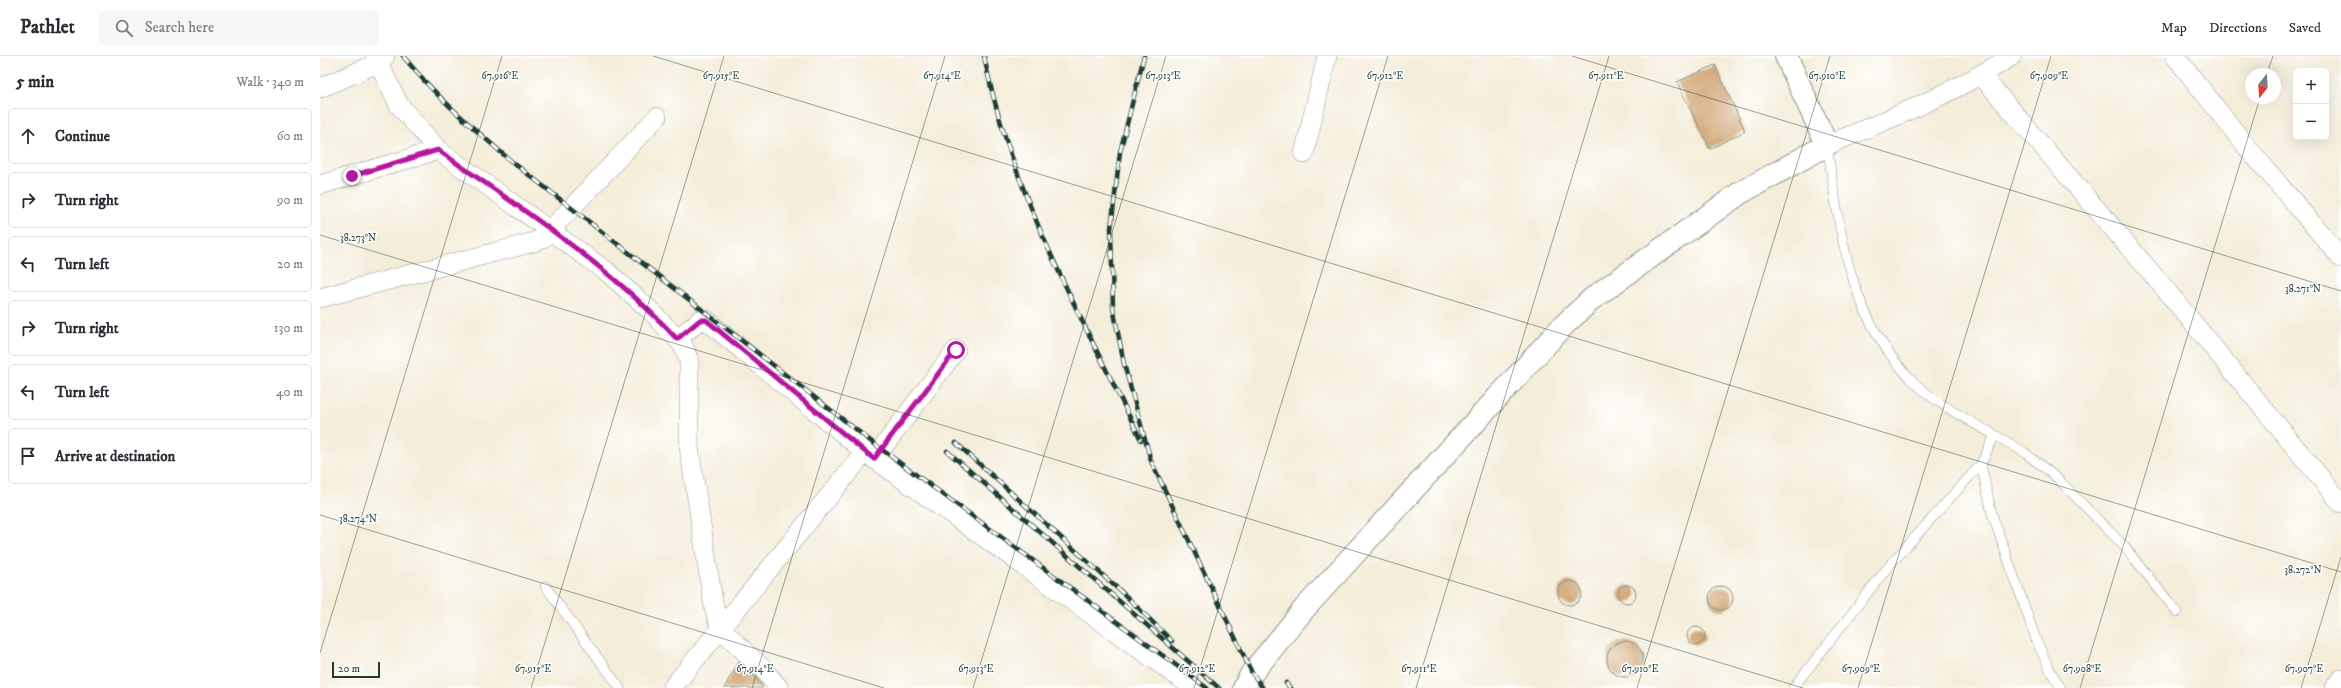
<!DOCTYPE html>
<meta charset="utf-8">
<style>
body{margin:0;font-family:"IM FELL DW Pica",serif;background:#f7f7f7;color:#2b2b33}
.controls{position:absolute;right:12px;top:12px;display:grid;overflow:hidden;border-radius:6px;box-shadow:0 4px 16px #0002}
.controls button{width:36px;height:36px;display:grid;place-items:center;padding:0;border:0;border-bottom:1px solid #e1e1e2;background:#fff;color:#2b2b33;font:20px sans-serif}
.compass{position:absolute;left:1925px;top:12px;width:36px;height:36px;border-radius:50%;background:#fff;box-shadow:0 4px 16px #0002;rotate:197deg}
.scale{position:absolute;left:12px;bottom:10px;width:48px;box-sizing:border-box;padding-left:4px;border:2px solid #1f3d34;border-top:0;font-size:11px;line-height:14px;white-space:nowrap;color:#1f3d34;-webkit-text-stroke:3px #fff;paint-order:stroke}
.stop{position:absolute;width:12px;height:12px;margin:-9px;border:3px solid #b5179e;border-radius:50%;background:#fff}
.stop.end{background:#b5179e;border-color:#fff;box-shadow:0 1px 4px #0008}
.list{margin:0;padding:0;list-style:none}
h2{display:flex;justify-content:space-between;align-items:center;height:52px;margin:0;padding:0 16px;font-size:17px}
h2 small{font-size:13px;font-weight:400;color:#7c7c81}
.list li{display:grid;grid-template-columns:26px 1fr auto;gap:12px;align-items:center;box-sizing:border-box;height:56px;margin:0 8px 8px;padding:0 8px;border:1px solid #e1e1e2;border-radius:6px}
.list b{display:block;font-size:15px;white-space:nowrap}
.list em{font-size:13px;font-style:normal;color:#7c7c81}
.icon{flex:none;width:22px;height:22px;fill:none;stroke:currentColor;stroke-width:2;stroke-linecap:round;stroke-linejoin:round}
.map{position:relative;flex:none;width:2021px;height:632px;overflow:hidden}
header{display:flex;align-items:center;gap:24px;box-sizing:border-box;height:56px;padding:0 20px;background:#fff;border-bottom:1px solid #e1e1e2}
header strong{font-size:19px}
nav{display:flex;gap:22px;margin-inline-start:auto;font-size:14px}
.search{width:280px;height:36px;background:#f7f7f7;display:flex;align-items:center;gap:10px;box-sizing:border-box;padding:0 14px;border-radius:6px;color:#7c7c81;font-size:15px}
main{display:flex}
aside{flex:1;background:#fff}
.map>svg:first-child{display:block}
</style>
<header>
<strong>Pathlet</strong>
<div class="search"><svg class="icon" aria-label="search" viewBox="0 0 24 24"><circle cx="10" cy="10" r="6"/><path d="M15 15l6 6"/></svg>Search here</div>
<nav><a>Map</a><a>Directions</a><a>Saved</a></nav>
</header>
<main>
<aside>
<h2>5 min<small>Walk · 340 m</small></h2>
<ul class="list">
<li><svg class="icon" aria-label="ahead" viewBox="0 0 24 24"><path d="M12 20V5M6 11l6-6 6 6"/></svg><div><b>Continue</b></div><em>60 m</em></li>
<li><svg class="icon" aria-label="right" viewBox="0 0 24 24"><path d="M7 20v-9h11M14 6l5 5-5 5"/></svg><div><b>Turn right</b></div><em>90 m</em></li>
<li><svg class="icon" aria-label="left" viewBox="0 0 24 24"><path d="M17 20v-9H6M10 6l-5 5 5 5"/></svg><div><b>Turn left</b></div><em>20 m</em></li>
<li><svg class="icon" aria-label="right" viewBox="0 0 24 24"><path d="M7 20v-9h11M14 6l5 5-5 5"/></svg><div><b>Turn right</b></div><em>130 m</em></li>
<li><svg class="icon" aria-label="left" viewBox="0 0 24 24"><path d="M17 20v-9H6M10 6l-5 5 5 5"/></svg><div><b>Turn left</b></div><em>40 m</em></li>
<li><svg class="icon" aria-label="arrive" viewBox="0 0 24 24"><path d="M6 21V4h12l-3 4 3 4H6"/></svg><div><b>Arrive at destination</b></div></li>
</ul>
</aside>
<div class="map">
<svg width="2021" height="632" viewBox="0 0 2021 632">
<rect width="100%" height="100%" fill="#fff"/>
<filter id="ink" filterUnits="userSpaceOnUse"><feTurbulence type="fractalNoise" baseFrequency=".025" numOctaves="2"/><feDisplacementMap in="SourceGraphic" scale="8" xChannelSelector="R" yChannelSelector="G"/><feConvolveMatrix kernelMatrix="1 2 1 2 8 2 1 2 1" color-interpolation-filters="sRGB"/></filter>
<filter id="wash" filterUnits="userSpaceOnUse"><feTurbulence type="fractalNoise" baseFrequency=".012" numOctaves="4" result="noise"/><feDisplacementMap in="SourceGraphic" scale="16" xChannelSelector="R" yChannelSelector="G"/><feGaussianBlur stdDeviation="0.9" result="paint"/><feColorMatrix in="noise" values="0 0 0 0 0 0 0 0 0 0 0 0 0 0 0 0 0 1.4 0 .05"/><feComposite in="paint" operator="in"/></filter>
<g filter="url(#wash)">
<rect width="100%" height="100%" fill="#f4edd9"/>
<g id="blocks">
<!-- building -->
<path fill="#cea26f" d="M 1395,9 L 1425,75 L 1390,93 L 1357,26 Z
M1238 537a12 12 0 1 1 24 0a12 12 0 1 1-24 0Z
M1298 538a9 9 0 1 1 18 0a9 9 0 1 1-18 0Z
M1389 542a12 12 0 1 1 24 0a12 12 0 1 1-24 0Z
M1367 580a9 9 0 1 1 18 0a9 9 0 1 1-18 0Z
M1287 603a18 18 0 1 1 36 0a18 18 0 1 1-36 0Z
M 419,606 L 435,621 L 443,632 L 404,632 Z"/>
</g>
</g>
<g filter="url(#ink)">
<use href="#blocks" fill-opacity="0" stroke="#8a9586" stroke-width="1"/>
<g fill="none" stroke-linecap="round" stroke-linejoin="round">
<!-- service casing -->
<g stroke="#8a9586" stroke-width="10">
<path id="service" d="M 1507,89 C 1520,175 1528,262 1594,326 C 1617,348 1647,364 1675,379 L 1661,408 L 1672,458 L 1717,586 L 1731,616 L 1741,632
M 1675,379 L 1704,396 L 1737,422 L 1804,490 L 1857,556
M 225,530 L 300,632
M 1473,632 L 1568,511 L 1661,408"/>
</g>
<!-- minor casing -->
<g stroke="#8a9586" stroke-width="20">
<path id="minor" d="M 55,0 L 79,49 L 118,94 L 286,215 L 331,255 L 363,289 L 369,305 L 369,391 L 394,552 L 401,573 L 443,613 L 459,632
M 1855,0 L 1922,85 L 2021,202
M 1661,19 L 1846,234 L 2021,447
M 0,32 L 58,7 L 65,0
M 1507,89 C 1570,63 1634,37 1692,0
M 984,98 L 1007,0
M 0,129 L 118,94
M 0,242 L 214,186 L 223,182 L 337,61
M 357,283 L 380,264 L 386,264 L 545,396
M 554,403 L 636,294
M 352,632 L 545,396 L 874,632
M 2014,632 L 2021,623"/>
</g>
<!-- tertiary casing -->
<g stroke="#8a9586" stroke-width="24">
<path id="tertiary" d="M 924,632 L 932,617 L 985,552 L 1243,270 L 1273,242 L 1420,137 L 1507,89 L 1466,0"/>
</g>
<!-- service -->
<use href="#service" stroke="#fff" stroke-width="9"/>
<!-- minor -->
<use href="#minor" stroke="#fff" stroke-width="19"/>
<!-- tertiary -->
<use href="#tertiary" stroke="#fff" stroke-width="22"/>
<!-- rail casing -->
<g stroke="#1f3d34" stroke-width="4.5">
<path id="rail" d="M 83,0 C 115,40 153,72 191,105 L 561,393 L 887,632
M 664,0 C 691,136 761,261 821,384
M 824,0 L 800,96 L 791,173 L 793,251 L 804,308 L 831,405 L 932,617 L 943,632
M 636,387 L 807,541 L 852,585
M 627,395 L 899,632
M 966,627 L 970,632"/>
</g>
<!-- rail -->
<use href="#rail" stroke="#fff" stroke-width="3" stroke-dasharray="9" stroke-linecap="butt"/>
</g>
</g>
<g fill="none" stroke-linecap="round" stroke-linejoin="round" filter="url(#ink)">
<!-- route -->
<path stroke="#b5179e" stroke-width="5" d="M 32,120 L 118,94 C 201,153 288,208 357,283 L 380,264 L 386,264 L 554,403 L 636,294"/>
</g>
<!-- ticks -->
<path fill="none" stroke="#1f3d34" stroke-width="1" stroke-opacity="0.45" d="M 333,0 L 2021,516M 1252,0 L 2021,235M 1947,18 L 1953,0M 0,179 L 1483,632M 0,459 L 564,632M 0,597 L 182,0M 211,632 L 404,0M 432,632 L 625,0M 653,632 L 846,0M 874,632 L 1068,0M 1096,632 L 1289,0M 1317,632 L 1510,0M 1538,632 L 1731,0M 1760,632 L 1940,42M 1981,632 L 2021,501"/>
<g font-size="10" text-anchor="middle" fill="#1f3d34" stroke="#fff" stroke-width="3" stroke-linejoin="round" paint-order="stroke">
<text x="180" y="23">67.916°E</text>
<text x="401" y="23">67.915°E</text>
<text x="622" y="23">67.914°E</text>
<text x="843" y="23">67.913°E</text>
<text x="1065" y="23">67.912°E</text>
<text x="1286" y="23">67.911°E</text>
<text x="1507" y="23">67.910°E</text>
<text x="1729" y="23">67.909°E</text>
<text x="38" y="185">38.273°N</text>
<text x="1983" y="236">38.271°N</text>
<text x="38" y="466">38.274°N</text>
<text x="1983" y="517">38.272°N</text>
<text x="213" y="616">67.915°E</text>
<text x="435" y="616">67.914°E</text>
<text x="656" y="616">67.913°E</text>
<text x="877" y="616">67.912°E</text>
<text x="1099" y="616">67.911°E</text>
<text x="1320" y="616">67.910°E</text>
<text x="1541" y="616">67.909°E</text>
<text x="1762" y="616">67.908°E</text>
<text x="1984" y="616">67.907°E</text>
</g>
</svg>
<div class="controls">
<button>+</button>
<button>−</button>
</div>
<svg class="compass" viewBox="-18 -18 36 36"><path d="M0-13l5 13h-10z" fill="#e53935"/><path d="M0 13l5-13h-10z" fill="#7c7c81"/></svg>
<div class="scale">20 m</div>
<div class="stop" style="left:636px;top:294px"></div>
<div class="stop end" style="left:32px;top:120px"></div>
</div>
</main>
